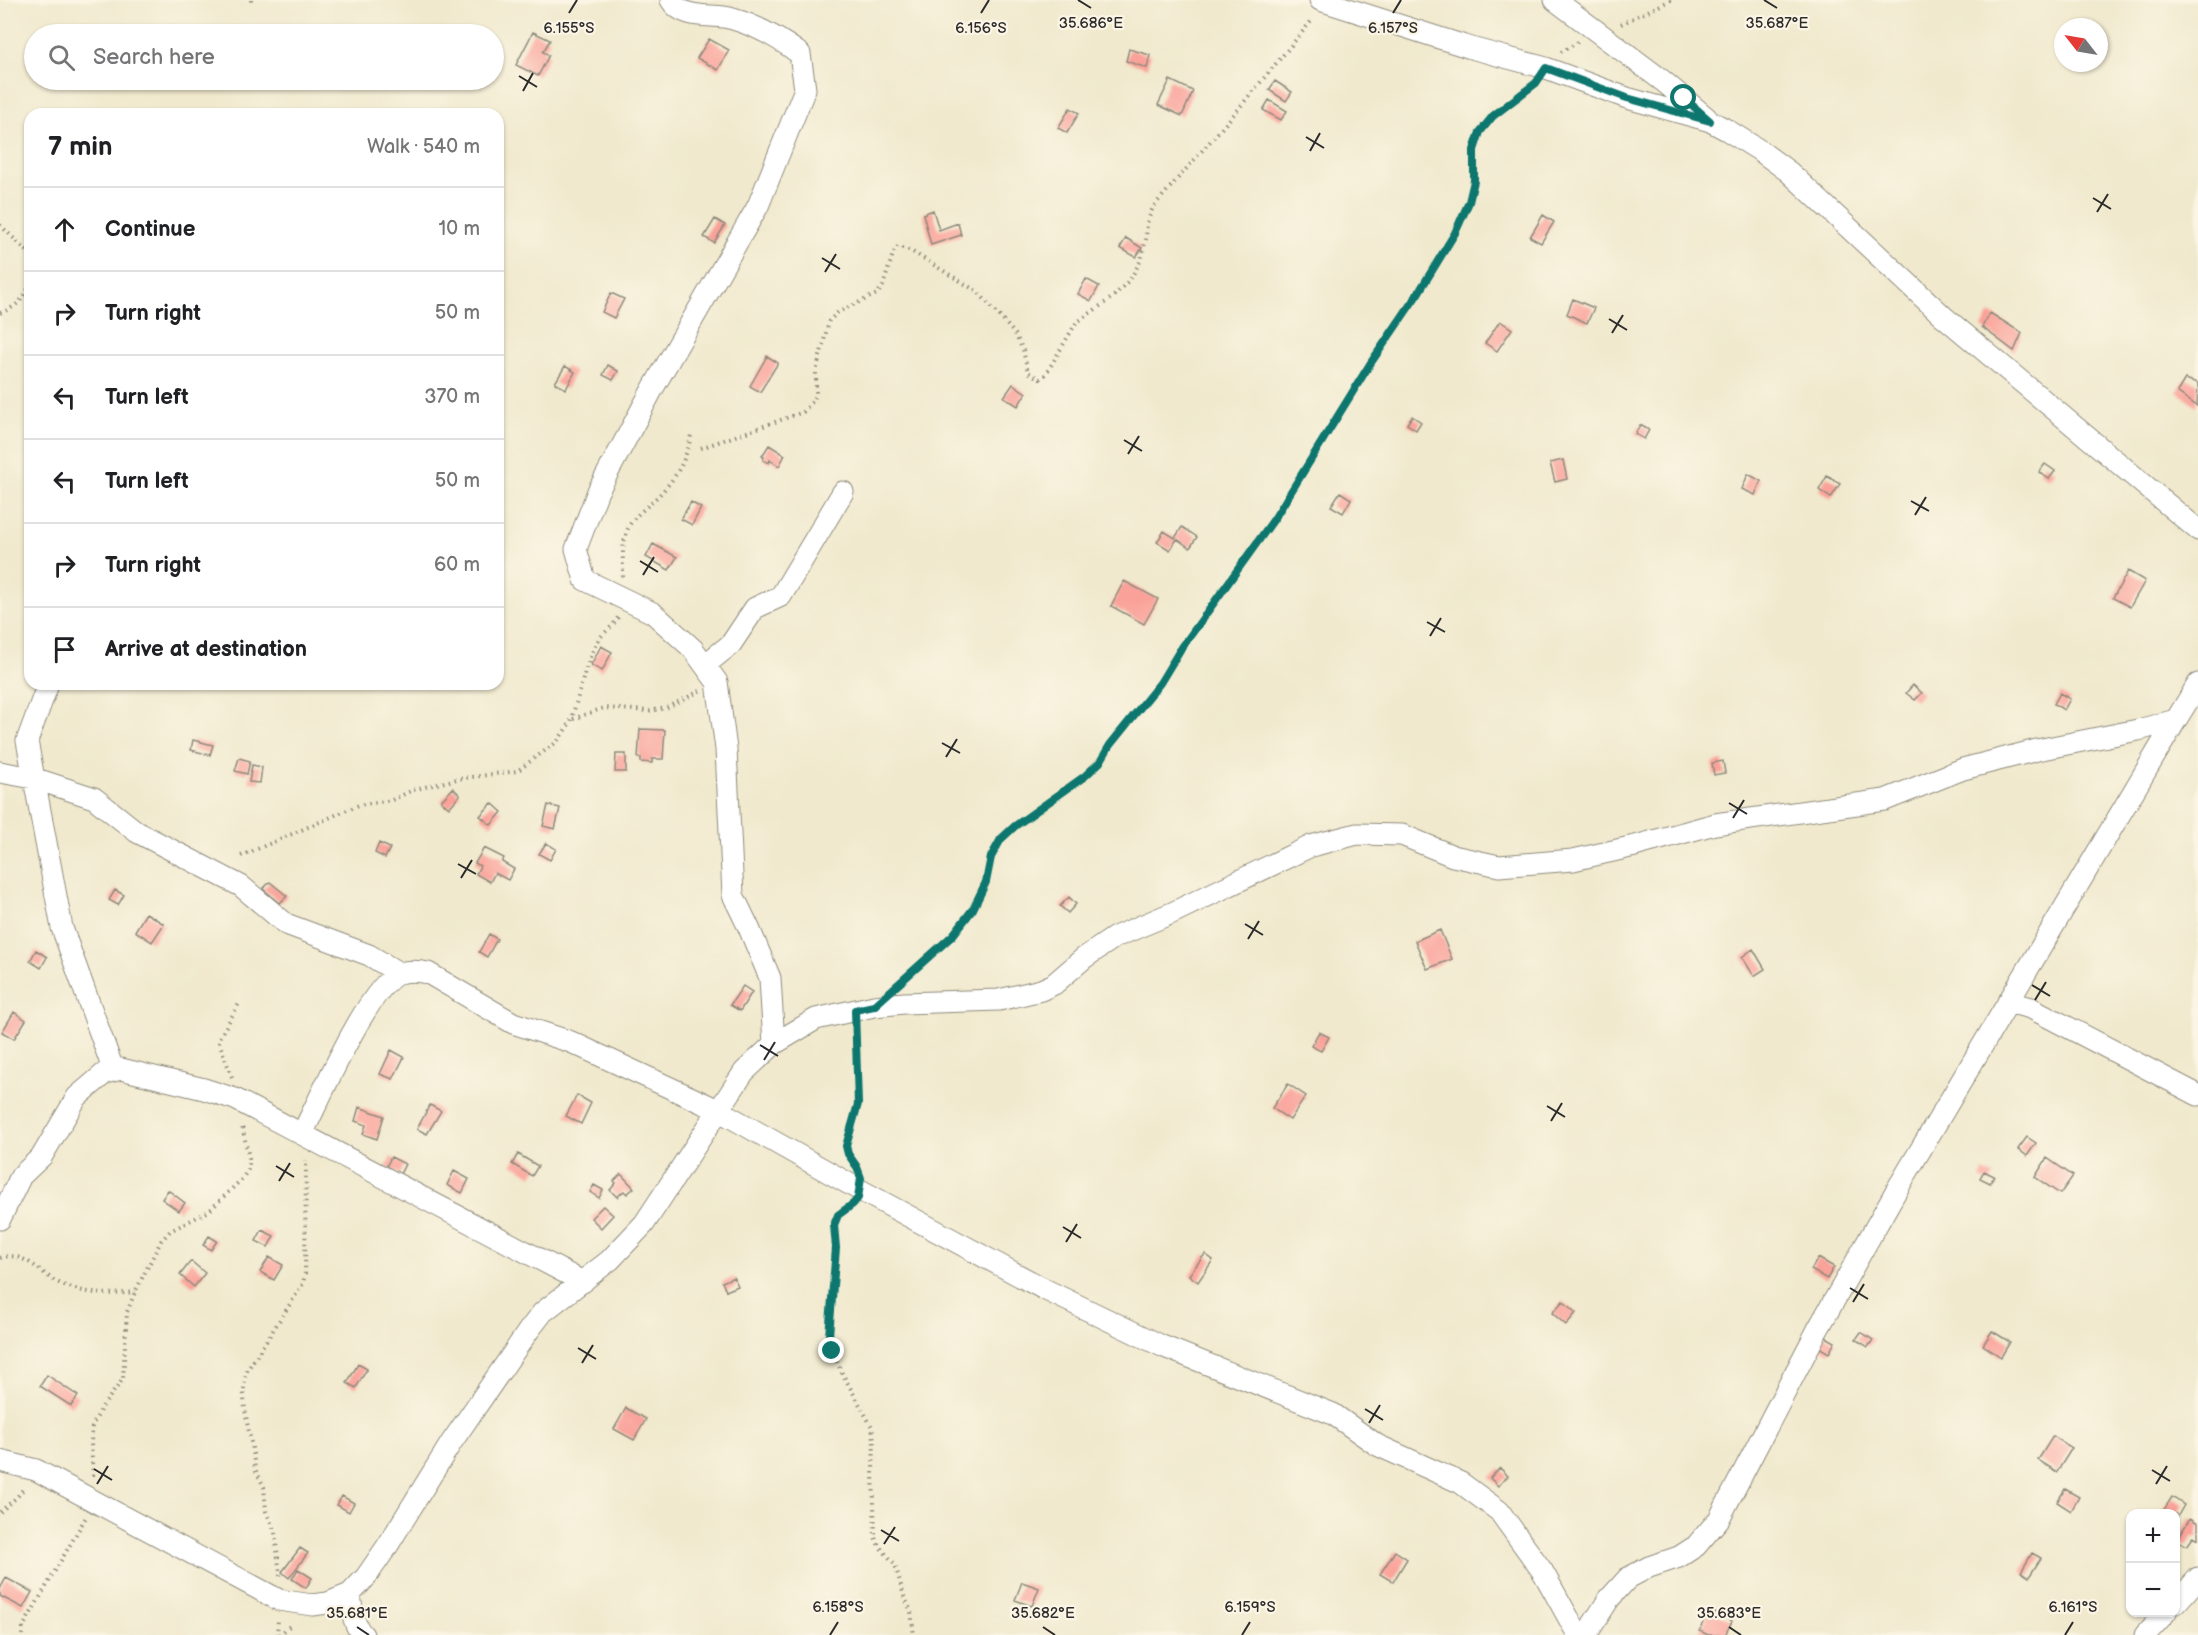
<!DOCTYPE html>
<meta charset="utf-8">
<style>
body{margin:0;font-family:"Balsamiq Sans",sans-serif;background:#f6f6f6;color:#202124}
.controls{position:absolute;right:18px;bottom:18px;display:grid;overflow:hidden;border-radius:12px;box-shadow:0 2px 4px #0004}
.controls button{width:54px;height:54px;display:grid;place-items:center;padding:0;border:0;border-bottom:2px solid #e0e0e0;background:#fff;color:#202124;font:30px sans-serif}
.compass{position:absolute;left:2054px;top:18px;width:54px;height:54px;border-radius:50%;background:#fff;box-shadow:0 2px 4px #0004;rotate:301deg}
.stop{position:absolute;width:18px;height:18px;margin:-14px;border:4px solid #0f766e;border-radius:50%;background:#fff}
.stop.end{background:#0f766e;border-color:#fff;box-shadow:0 2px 6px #0008}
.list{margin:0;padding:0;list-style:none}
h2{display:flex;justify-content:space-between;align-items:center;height:78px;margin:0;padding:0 24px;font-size:26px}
h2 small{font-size:20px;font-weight:400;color:#757577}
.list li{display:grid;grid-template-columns:39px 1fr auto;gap:18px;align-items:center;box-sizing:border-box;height:84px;padding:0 24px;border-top:2px solid #e0e0e0}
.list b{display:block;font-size:22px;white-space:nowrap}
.list em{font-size:20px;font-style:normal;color:#757577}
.icon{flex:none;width:33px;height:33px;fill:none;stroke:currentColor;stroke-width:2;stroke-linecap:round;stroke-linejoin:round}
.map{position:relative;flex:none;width:2198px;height:1635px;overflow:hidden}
.search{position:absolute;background:#fff;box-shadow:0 2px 4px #0004;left:24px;top:24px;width:480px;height:66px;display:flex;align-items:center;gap:15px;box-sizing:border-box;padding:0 21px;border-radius:33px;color:#757577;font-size:22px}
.panel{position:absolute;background:#fff;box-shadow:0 2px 4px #0004;left:24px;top:108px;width:480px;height:582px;border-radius:18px}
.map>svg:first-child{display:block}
</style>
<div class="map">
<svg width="2198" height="1635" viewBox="0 0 2198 1635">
<rect width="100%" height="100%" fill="#fcf5e5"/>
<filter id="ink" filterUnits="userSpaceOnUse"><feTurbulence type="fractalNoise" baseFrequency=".0167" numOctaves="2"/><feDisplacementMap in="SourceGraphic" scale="12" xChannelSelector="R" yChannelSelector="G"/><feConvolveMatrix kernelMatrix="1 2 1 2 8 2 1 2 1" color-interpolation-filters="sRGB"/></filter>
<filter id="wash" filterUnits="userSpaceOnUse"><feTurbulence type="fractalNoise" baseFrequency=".008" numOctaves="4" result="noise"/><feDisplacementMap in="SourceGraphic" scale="24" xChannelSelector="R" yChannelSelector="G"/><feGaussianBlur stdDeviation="1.35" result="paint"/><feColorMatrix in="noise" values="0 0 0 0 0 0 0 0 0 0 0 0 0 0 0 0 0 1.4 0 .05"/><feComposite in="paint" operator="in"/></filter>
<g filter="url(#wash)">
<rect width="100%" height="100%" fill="#f0e9cd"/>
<g id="blocks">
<!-- building -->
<path fill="#faa199" d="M 533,32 L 550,40 L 543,52 L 549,55 L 538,76 L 516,65 Z
M 709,39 L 729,50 L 718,70 L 697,58 Z
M 1129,49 L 1150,55 L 1147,68 L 1126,61 Z
M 1170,80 L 1193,91 L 1182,116 L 1158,105 Z
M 1275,81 L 1292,92 L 1286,101 L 1269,90 Z
M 1269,100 L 1287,111 L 1281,120 L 1263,110 Z
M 1070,108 L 1079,113 L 1067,133 L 1058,128 Z
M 933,210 L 939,230 L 958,223 L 961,235 L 931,245 L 923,214 Z
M 1543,215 L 1554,222 L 1541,243 L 1530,237 Z
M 715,219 L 725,225 L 714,243 L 704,237 Z
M 1126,238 L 1142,248 L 1136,257 L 1120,248 Z
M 1086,279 L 1099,286 L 1091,301 L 1078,294 Z
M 611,293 L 624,299 L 614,318 L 602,312 Z
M 1573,299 L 1594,308 L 1587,323 L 1567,314 Z
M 1990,313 L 2022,333 L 2014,351 L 1982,327 Z
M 1500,321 L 1512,329 L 1497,351 L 1485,343 Z
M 767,356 L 778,363 L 760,392 L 750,386 Z
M 608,365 L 618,371 L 613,380 L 603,375 Z
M 565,366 L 575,372 L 566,389 L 555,383 Z
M 2185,379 L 2198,383 L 2197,406 L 2177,392 Z
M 1013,384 L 1026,393 L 1018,406 L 1004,397 Z
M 1412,416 L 1421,422 L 1416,430 L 1407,424 Z
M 1640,425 L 1649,430 L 1644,439 L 1635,434 Z
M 769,445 L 785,455 L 779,466 L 770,460 L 769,463 L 763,460 L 764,457 L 762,456 Z
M 1563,460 L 1567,479 L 1555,482 L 1550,463 Z
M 2045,464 L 2055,471 L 2049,479 L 2039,472 Z
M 1748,474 L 1761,481 L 1755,495 L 1742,489 Z
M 1827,476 L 1840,484 L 1831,498 L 1819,490 Z
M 1340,492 L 1351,499 L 1343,513 L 1331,506 Z
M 691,502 L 701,508 L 692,525 L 681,519 Z
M 1182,527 L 1197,537 L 1190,548 L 1177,539 L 1170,550 L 1157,542 L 1164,531 L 1175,538 Z
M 653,544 L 677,557 L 669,570 L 646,557 Z
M 2128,571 L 2145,581 L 2130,607 L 2113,598 Z
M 1124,581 L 1158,599 L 1144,624 L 1111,606 Z
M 601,646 L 612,652 L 602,671 L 591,665 Z
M 1913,685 L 1922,693 L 1915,700 L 1906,693 Z
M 2060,693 L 2070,699 L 2064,710 L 2054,704 Z
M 640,729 L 665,730 L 663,759 L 652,759 L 652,763 L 641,762 L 641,758 L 638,758 Z
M 193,740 L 213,745 L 210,755 L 191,750 Z
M 616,754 L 626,754 L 626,772 L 615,772 Z
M 239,758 L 250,761 L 247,774 L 235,771 Z
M 1723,761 L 1725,773 L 1714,775 L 1712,763 Z
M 252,765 L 262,767 L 260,783 L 249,782 Z
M 453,788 L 460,795 L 449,808 L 441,801 Z
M 492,803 L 502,812 L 491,825 L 480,816 Z
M 548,805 L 560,808 L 555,829 L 543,826 Z
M 379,843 L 390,848 L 385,858 L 375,853 Z
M 546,843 L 556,849 L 550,860 L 539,854 Z
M 484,848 L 504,858 L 502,862 L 514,869 L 508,880 L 495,873 L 490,882 L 476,874 L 480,866 L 475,863 Z
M 270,882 L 287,896 L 280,903 L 263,889 Z
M 115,890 L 124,895 L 118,905 L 109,900 Z
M 1069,897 L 1076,904 L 1068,913 L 1060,906 Z
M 146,913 L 164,924 L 152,942 L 135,931 Z
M 1440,930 L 1452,959 L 1427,969 L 1415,941 Z
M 489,934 L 497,939 L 487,957 L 479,952 Z
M 1753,949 L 1765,969 L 1754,976 L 1742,957 Z
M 36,950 L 47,957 L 41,968 L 30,961 Z
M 743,986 L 752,992 L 740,1011 L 730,1005 Z
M 14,1012 L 26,1020 L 14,1039 L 2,1032 Z
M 1319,1032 L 1329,1037 L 1321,1051 L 1311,1046 Z
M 391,1050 L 404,1057 L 393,1079 L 380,1074 Z
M 1288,1084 L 1306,1096 L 1290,1120 L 1272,1108 Z
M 577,1095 L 591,1103 L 581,1124 L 566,1116 Z
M 430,1105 L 441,1111 L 427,1134 L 417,1129 Z
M 359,1107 L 384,1116 L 377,1139 L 363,1134 L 366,1125 L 355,1121 Z
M 2027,1137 L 2036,1143 L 2027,1156 L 2018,1149 Z
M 518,1154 L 538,1166 L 532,1176 L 512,1164 Z
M 391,1157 L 405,1164 L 400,1174 L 386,1167 Z
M 2047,1158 L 2073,1176 L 2060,1194 L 2035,1177 Z
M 454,1171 L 469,1179 L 462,1193 L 447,1185 Z
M 1984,1171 L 1994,1176 L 1990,1183 L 1980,1178 Z
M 621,1174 L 634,1188 L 627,1194 L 624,1191 L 617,1197 L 610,1190 L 616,1183 L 614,1181 Z
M 594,1185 L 603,1190 L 599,1198 L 590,1192 Z
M 168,1190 L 185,1203 L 179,1211 L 162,1199 Z
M 603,1206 L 613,1215 L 601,1228 L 591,1218 Z
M 262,1230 L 274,1236 L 268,1247 L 256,1241 Z
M 209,1236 L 217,1241 L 211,1250 L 203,1245 Z
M 1205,1254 L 1213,1260 L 1198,1282 L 1189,1275 Z
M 269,1257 L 283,1265 L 274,1280 L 260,1272 Z
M 1818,1258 L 1834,1267 L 1827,1279 L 1811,1270 Z
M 191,1261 L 205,1273 L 194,1287 L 180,1275 Z
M 734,1277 L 738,1286 L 726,1291 L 722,1282 Z
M 1563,1301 L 1576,1313 L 1566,1325 L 1552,1313 Z
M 1992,1331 L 2010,1342 L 2001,1357 L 1983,1345 Z
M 1861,1332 L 1873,1340 L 1868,1347 L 1856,1339 Z
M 1821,1334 L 1835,1342 L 1829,1353 L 1815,1345 Z
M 358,1364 L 367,1369 L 356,1388 L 347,1383 Z
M 47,1375 L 78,1396 L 71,1406 L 40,1386 Z
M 626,1408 L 646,1419 L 634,1440 L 614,1429 Z
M 2053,1436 L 2072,1448 L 2057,1472 L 2038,1460 Z
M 1500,1468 L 1508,1476 L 1498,1486 L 1490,1478 Z
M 2065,1489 L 2079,1497 L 2071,1511 L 2057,1502 Z
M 342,1496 L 354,1503 L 349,1512 L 337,1505 Z
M 2172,1497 L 2184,1505 L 2176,1519 L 2176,1514 L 2167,1514 L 2163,1511 Z
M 2190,1518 L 2198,1523 L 2198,1539 L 2194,1536 L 2187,1546 L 2177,1540 Z
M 300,1548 L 308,1553 L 289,1578 L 282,1572 Z
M 1395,1551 L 1407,1559 L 1393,1582 L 1380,1574 Z
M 2032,1553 L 2041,1558 L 2029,1577 L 2021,1572 Z
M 298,1569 L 312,1578 L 306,1588 L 292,1579 Z
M 6,1578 L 32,1592 L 23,1608 L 0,1596 L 0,1589 Z
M 1022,1582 L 1039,1588 L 1032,1606 L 1015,1600 Z
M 1710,1610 L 1732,1621 L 1725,1635 L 1708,1635 L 1700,1631 Z"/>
</g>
</g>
<g filter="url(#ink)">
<use href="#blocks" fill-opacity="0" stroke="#8e8a7c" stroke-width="1.5"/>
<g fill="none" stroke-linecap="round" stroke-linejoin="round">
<!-- minor casing -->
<g stroke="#8e8a7c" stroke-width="23">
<path id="minor" d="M 671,0 C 683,21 714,13 733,19 C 757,26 780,39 800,54 L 805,89 L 758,206 L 652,390 L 598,491 L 576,549 L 585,580 L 653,613 L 693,649 L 717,682 L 726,749 L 733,895 L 749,928 L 770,978 L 774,1044
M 1320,0 L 1471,48 L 1546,68 L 1627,98 L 1710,121 L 1727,130 L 1759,150 L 1789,172 L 1943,316 L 2198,530
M 1555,0 L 1663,81 L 1707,118
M 705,665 L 731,644 L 755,608 L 781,596 L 843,492
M 48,684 L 27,741 L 62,928 L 113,1069
M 0,772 L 33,778 L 94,798 L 137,832 L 241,886 L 286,924 L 369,955 L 399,973
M 2008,1002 L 2031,1008 L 2198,1095
M 302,1134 C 319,1101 369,984 400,973 C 410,970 419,971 428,973 L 513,1023 L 571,1042 L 718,1110 L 860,1190 L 1046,1290 L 1162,1346 L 1333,1414 L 1377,1445 L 1461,1483 L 1499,1511 L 1543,1572 L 1578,1635
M 0,1219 L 21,1176 L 42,1156 L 77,1097 L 105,1073 L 121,1069 L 204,1089 L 235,1099 L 583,1282
M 0,1461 L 36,1470 L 279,1600 L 312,1605 L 328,1603 L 350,1594 L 366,1577 L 388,1545 L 451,1443 L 529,1330 L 543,1312 L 610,1260 L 644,1224 L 744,1072 L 774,1044 L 816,1019 L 874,1006 L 904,1003 L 999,1000 L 1041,990 L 1054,984 L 1084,958 L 1115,937 L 1172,913 L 1311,846 L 1357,834 L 1402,835 L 1453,856 L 1499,866 L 1573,860 L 1635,846 L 1715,824 L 1885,800 L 1963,769 L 2037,750 L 2138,730 L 2176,720 L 2198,684
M 350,1594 C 352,1608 352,1624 363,1635
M 2176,1603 L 2198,1578
M 1586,1635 L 1609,1599 L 1628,1578 L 1649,1567 L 1679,1557 L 1696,1546 L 1719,1519 L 1818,1329 L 1896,1191 L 2176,720
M 2145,1635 L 2166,1612"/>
</g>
<!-- path -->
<path stroke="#8e8a7c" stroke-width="4" stroke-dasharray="1.5 4.5" stroke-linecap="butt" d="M 251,0 L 251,3
M 1621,24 L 1671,0
M 1561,52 L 1578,42
M 0,225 L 30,254
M 0,313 C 16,307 24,300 30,284
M 701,448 L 803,412 L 812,402 L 816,393 L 816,372 L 829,321 L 838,312 L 877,294 L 883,286 L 893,254 L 898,246 L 911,251 L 978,292 L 1015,334 L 1023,350 L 1028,372 L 1040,379 L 1046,374 L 1076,323 L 1113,297 L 1131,278 L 1141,260 L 1146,239 L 1147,223 L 1153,207 L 1235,113 L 1313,19
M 623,577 C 623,560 621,543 629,526 C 634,517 644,509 652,502 C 674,481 685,465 691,435
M 573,719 L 604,708 L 650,711 L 666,708 L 700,691
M 241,856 L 359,805 L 392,800 L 413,790 L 457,779 L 517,771 L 557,742 L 570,723 C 579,697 584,666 597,642 C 603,632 613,628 618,617
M 900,982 L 953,935 L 973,909 L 985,882 L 991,857 L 1001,839 L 1015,826 L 1085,775 L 1099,762 L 1110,745 L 1160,683 L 1180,650 L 1274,519 L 1370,364 L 1420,292 L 1455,233 L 1469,202 L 1474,181 L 1474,150 L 1480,132 L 1493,116 L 1534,85
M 232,1077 L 219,1042 L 220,1037 L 240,1002
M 853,1161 L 846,1146 L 858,1104 L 855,1031
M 849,1207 L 838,1215 L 834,1225 L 834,1284 L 829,1336 L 832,1351 L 842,1373 L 872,1427 L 874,1439 L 873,1471 L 875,1537 L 879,1546 L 895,1564 L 904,1596 L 911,1611 L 914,1635
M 0,1258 C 27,1249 42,1278 66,1286 C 93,1295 106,1295 135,1292
M 93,1476 L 91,1444 L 92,1426 L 103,1406 L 123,1379 L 127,1312 L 135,1292 L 161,1241 L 170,1231 L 209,1211 L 242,1179 L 249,1168 L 249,1158 L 242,1126
M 0,1512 L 17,1497 L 24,1488
M 280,1576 L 275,1532 L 266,1511 L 264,1487 L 255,1469 L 254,1461 C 251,1434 237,1394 248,1369 L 303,1284 L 305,1273 L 306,1160
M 22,1635 L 23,1627 L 86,1517
M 277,1635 L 278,1619
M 279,1635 L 292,1624"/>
<!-- minor -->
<use href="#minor" stroke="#fff" stroke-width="21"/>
</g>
</g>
<g fill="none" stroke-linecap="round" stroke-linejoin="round" filter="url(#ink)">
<!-- route -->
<path stroke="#0f766e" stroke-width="8" d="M 832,1351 L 829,1336 L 836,1248 L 834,1225 L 838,1215 L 853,1204 L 858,1198 L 861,1178 L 857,1167 L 848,1154 L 846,1146 L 858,1104 L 855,1010 L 874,1006 L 953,935 L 973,909 L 986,882 L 991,857 L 1001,839 L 1015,826 L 1085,776 L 1100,762 L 1110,745 L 1160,683 L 1180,650 L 1274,519 L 1370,364 L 1419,292 L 1455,233 L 1469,202 L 1474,181 L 1474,150 L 1480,132 L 1493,116 L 1536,83 L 1546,68 L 1627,98 L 1710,121 L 1684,98"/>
</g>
<!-- ticks -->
<path fill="none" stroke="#2b2b2b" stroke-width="2" d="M 1078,0 L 1091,8M 1764,0 L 1777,8M 569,13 L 577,0M 981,13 L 989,0M 1393,13 L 1401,0M 519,76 L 537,87M 523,91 L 533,73M 1306,137 L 1324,148M 1310,151 L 1320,133M 2093,198 L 2111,209M 2097,212 L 2108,194M 822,258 L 840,269M 825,272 L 836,254M 1609,319 L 1627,330M 1612,333 L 1623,315M 1124,440 L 1142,451M 1128,454 L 1139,436M 1911,501 L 1929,511M 1915,515 L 1926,497M 640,561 L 658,572M 643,575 L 654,557M 1427,622 L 1445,632M 1430,636 L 1441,618M 942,743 L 960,753M 946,757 L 957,739M 1729,803 L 1747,814M 1733,818 L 1744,800M 458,864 L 476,874M 461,878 L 472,860M 1245,924 L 1263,935M 1248,939 L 1259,921M 2032,985 L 2050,996M 2035,1000 L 2046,982M 760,1045 L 778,1056M 764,1060 L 775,1042M 1547,1106 L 1565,1117M 1551,1121 L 1562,1103M 276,1166 L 294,1177M 279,1181 L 290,1163M 1063,1227 L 1081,1238M 1066,1242 L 1077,1224M 1850,1288 L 1868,1299M 1853,1302 L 1864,1284M 578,1348 L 596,1359M 582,1363 L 593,1345M 1365,1409 L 1383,1420M 1369,1423 L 1380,1405M 94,1469 L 112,1480M 2152,1470 L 2170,1481M 97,1484 L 108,1466M 2156,1484 L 2167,1466M 881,1530 L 899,1541M 884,1544 L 895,1527M 357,1627 L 369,1635M 1043,1627 L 1055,1635M 1729,1627 L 1741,1635M 830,1635 L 838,1622M 1242,1635 L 1250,1622M 2065,1635 L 2073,1622"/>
<g font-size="15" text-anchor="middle" fill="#2b2b2b" stroke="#fcf5e5" stroke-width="4.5" stroke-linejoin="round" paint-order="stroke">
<text x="1777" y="28">35.687°E</text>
<text x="1091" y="28">35.686°E</text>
<text x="569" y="33">6.155°S</text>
<text x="981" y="33">6.156°S</text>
<text x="1393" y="33">6.157°S</text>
<text x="838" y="1612">6.158°S</text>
<text x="1250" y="1612">6.159°S</text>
<text x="2073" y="1612">6.161°S</text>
<text x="357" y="1618">35.681°E</text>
<text x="1043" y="1618">35.682°E</text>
<text x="1729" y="1618">35.683°E</text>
</g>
</svg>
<div class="controls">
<button>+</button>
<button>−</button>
</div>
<svg class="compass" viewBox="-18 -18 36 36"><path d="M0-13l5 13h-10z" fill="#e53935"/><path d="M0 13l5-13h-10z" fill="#757577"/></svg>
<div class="stop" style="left:1684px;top:98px"></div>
<div class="stop end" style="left:832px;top:1351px"></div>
<div class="search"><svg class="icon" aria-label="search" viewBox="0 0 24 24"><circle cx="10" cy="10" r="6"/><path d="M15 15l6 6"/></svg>Search here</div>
<section class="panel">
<h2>7 min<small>Walk · 540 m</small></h2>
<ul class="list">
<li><svg class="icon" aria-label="ahead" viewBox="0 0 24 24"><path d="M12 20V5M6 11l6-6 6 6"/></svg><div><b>Continue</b></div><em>10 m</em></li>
<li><svg class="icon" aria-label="right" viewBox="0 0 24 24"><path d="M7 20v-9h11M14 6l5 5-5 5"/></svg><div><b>Turn right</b></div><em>50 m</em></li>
<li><svg class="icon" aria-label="left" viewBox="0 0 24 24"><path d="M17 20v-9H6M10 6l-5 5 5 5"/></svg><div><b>Turn left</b></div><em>370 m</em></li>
<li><svg class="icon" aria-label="left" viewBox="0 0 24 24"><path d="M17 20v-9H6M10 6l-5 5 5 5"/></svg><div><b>Turn left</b></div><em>50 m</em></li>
<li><svg class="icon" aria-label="right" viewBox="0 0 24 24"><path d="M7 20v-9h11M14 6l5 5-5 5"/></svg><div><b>Turn right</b></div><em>60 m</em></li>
<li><svg class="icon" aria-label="arrive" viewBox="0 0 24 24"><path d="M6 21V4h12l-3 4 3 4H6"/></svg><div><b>Arrive at destination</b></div></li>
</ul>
</section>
</div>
